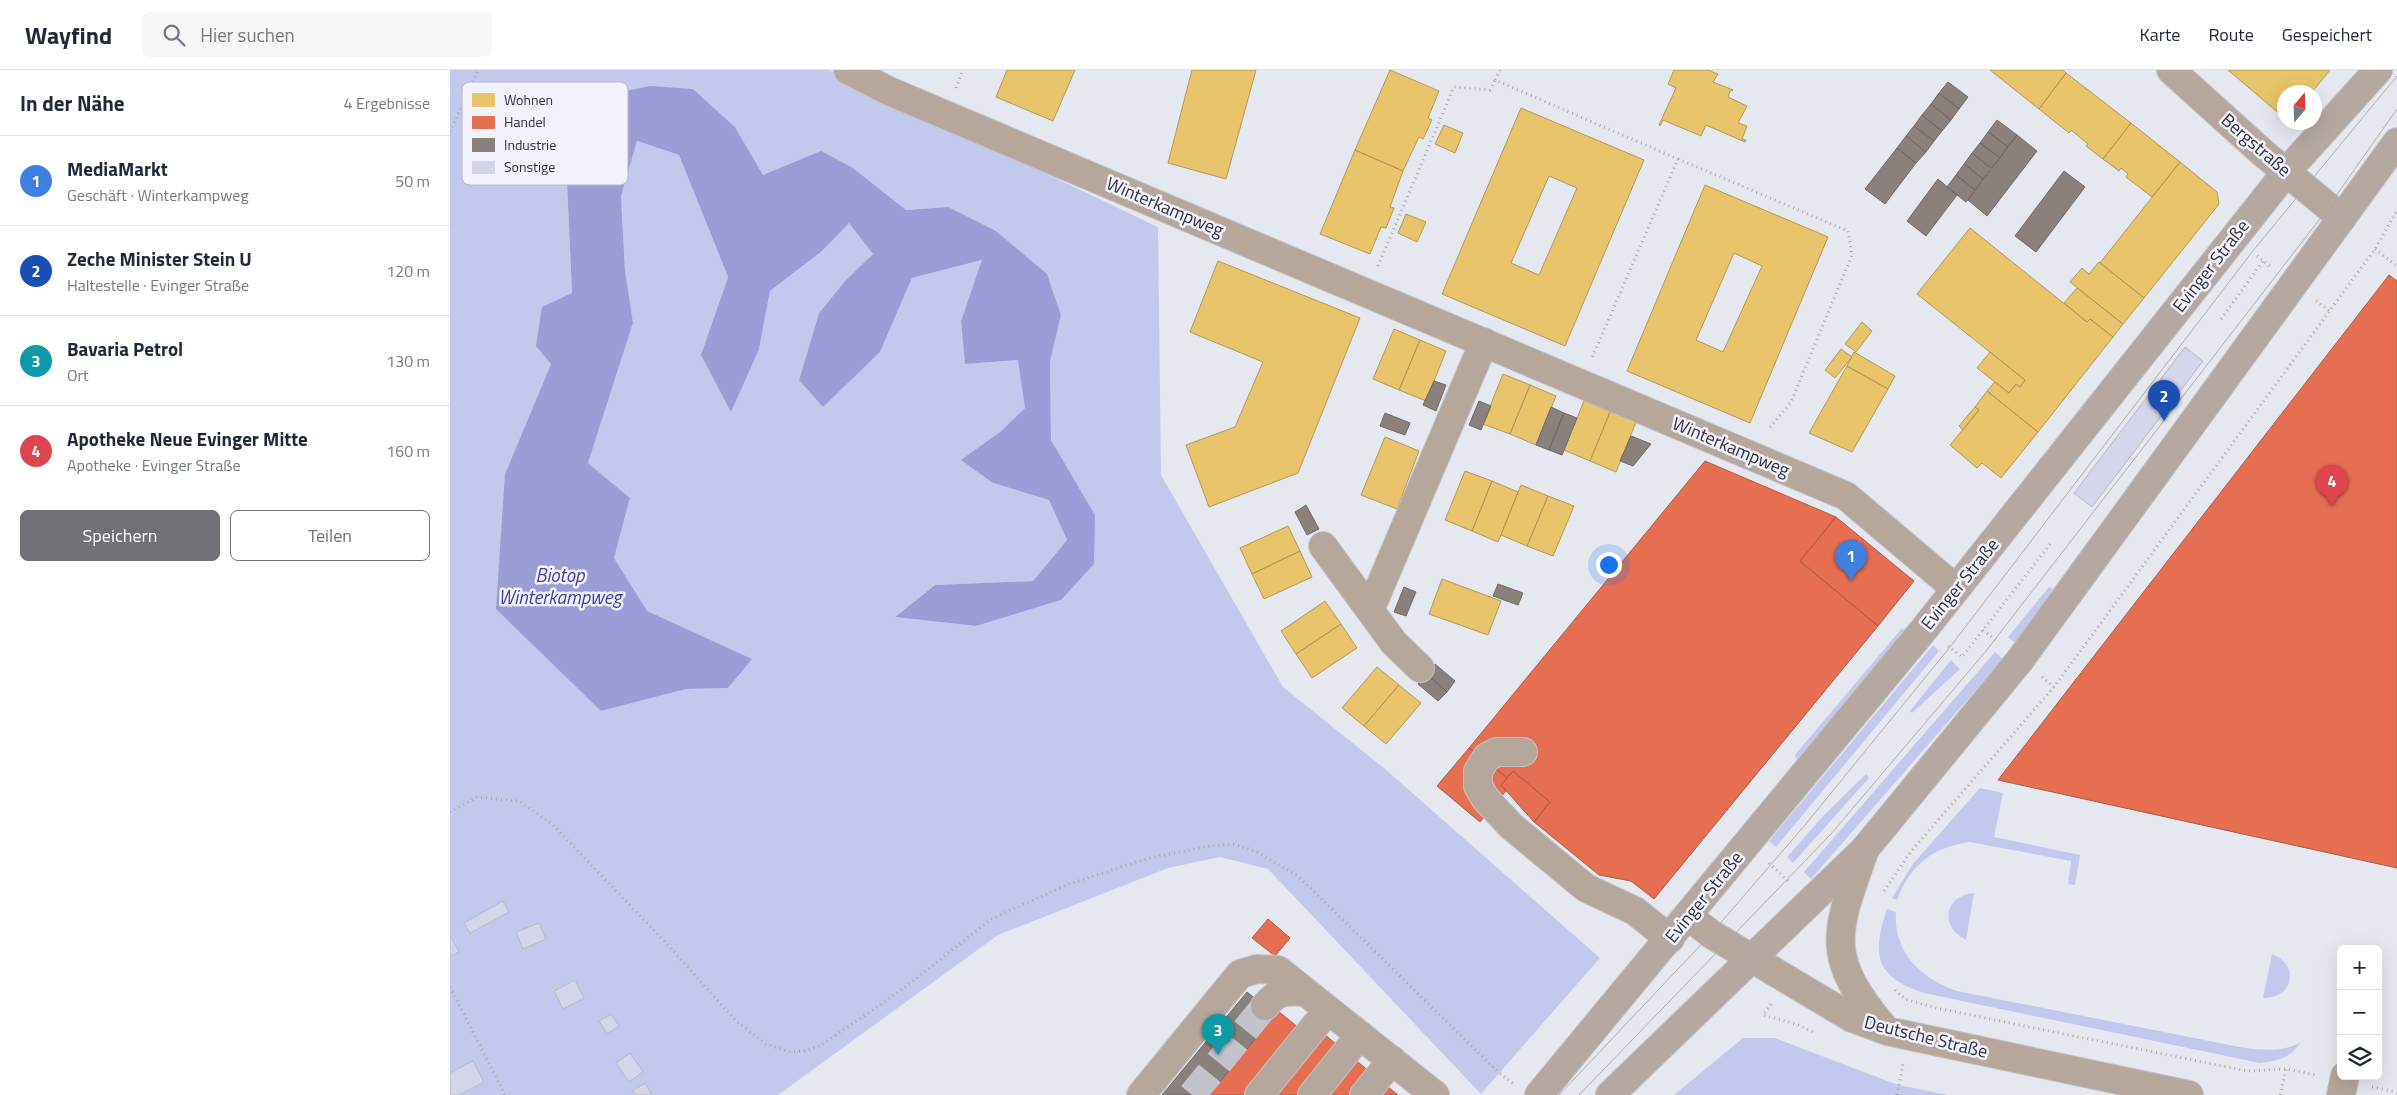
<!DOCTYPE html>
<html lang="de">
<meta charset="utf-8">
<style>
body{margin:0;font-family:"Titillium Web",sans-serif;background:#f6f6f7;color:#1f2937}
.controls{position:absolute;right:15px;bottom:15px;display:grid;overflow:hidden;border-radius:8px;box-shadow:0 5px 20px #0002}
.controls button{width:45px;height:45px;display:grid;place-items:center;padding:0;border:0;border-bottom:1px solid #e0e1e3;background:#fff;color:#1f2937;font:25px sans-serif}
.compass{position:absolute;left:1827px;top:15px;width:45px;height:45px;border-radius:50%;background:#fff;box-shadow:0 5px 20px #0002;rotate:19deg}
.you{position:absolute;left:1158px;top:494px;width:18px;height:18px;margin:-12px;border:4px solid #fff;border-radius:50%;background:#1a73e8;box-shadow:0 0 0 8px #1a73e833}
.badge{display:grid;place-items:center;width:32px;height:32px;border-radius:50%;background:#707077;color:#fff;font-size:16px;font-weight:700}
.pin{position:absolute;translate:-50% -41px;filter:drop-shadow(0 1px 2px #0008)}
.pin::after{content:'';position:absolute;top:26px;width:18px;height:15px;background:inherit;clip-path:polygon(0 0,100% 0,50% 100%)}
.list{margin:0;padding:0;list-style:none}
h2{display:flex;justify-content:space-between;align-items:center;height:65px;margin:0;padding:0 20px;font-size:21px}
h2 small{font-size:16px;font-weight:400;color:#747a83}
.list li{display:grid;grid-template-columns:32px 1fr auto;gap:15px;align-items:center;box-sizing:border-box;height:90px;padding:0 20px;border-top:1px solid #e0e1e3}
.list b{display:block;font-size:19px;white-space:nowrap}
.list p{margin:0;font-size:16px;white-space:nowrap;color:#747a83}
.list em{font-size:16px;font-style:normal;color:#747a83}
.actions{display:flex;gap:10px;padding:15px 20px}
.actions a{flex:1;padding:11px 0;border:1px solid #707077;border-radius:8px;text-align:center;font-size:18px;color:#707077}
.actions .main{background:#707077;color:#fff}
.icon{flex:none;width:28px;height:28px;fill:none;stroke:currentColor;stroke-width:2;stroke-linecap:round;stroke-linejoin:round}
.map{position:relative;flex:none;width:1947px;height:1025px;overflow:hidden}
header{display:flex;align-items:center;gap:30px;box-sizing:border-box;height:70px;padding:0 25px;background:#fff;border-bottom:1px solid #e0e1e3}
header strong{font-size:24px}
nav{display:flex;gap:28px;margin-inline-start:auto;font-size:18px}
.search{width:350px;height:45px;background:#f6f6f7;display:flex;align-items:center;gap:12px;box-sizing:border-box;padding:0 18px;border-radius:8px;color:#747a83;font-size:19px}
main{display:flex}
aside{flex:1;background:#fff}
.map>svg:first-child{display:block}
</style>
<header>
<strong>Wayfind</strong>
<div class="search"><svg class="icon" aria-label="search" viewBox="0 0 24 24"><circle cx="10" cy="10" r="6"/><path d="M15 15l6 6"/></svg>Hier suchen</div>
<nav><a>Karte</a><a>Route</a><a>Gespeichert</a></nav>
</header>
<main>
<aside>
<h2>In der Nähe<small>4 Ergebnisse</small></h2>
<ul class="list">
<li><span class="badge" style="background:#3f7fe0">1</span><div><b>MediaMarkt</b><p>Geschäft · Winterkampweg</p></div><em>50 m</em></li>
<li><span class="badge" style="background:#1a4fb4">2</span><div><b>Zeche Minister Stein U</b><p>Haltestelle · Evinger Straße</p></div><em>120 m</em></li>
<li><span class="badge" style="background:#0f9aa8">3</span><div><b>Bavaria Petrol</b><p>Ort</p></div><em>130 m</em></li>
<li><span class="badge" style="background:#e0444e">4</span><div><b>Apotheke Neue Evinger Mitte</b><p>Apotheke · Evinger Straße</p></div><em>160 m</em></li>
</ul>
<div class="actions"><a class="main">Speichern</a><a>Teilen</a></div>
</aside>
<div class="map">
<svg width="1947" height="1025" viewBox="0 0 1947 1025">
<rect width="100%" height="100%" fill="#e6e8f0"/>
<!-- green -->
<path fill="#c4c8ec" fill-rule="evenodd" d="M 0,0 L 379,0 L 708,157 L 711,405 L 833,617 L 935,699 L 1150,888 L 1031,1024 L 818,799 L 770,787 L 718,798 L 548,865 L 328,1025 L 0,1025 ZM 243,19 L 285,57 L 313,105 L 403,98 L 456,140 L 498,137 L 611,245 L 600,292 L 601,370 L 645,445 L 611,530 L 526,556 L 445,547 L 485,515 L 583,511 L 617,470 L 599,430 L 543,413 L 550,362 L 575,338 L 569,290 L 515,294 L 511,251 L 533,190 L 462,208 L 430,282 L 349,310 L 369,243 L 395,211 L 423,184 L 399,152 L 372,181 L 320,221 L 309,279 L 251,285 L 278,207 L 229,85 L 187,71 L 171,126 L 175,200 L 183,253 L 138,393 L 180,428 L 164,488 L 196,541 L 301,589 L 278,618 L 236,619 L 151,641 L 55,404 L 101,294 L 122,223 L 117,113 Z
M 1599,517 L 1606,520 L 1566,574 L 1558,567 Z
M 1452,558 L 1456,562 L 1347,689 L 1344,686 Z
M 1483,575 L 1489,581 L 1326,777 L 1319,771 Z
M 1545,582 L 1553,589 L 1361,809 L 1354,802 Z
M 1501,590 L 1510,599 L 1462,643 L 1460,641 Z
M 1416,704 L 1419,708 L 1343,793 L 1337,787 L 1375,744 Z
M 1530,718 L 1553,723 L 1544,767 L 1630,785 L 1625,815 L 1618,814 L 1621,791 L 1520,772 C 1483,777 1460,795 1447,830 L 1442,828 L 1463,794 Z
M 1524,823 L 1516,870 C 1489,856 1494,826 1524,823 Z
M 1437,839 L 1446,842 C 1443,882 1471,909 1507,921 L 1795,978 C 1815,980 1832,982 1850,973 C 1841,988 1827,991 1810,993 L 1474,923 C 1424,906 1422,884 1437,839 Z
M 1822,884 C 1850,895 1844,928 1813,928 Z
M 1293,968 L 1325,968 L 1448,1015 L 1499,1025 L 1224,1025 Z"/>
<!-- water -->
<path fill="#9b9ed6" d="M 200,16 L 243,19 L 285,57 L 313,105 L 371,81 L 403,98 L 456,140 L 498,137 L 546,161 L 597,204 L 611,245 L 600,292 L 601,370 L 645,445 L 644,494 L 611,530 L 526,556 L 445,547 L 485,515 L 583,511 L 617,470 L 599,430 L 543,413 L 511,390 L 550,362 L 575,338 L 568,290 L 515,294 L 511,251 L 532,190 L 462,208 L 430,282 L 373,337 L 349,310 L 369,243 L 395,211 L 423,184 L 399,153 L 372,181 L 320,221 L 309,279 L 281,342 L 251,285 L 278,207 L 229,85 L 187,71 L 171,126 L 175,200 L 183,253 L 138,393 L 180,428 L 164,488 L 197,541 L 302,589 L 278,618 L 236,619 L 151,641 L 46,539 L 55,404 L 101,294 L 86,276 L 92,237 L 122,223 L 117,113 L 146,27 Z"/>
<!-- homes -->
<path fill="#e9c46a" stroke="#b2985a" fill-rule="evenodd" d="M 557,0 L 625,0 L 603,51 L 546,27 Z
M 742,0 L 806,0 L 776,109 L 718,93 Z
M 940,0 L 989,21 L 978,48 L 982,50 L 973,69 L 969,67 L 953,101 L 905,80 Z
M 1224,0 L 1258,0 L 1268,4 L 1263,12 L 1283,20 L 1280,21 L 1278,27 L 1297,36 L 1288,53 L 1297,56 L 1292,69 L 1296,70 L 1295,72 L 1256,55 L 1251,66 L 1213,50 L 1210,56 L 1209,55 L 1226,18 L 1218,14 Z
M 1540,0 L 1613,0 L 1616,3 L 1589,39 Z
M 1778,0 L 1880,0 L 1862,22 L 1834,22 L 1834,45 L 1832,46 Z
M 1616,3 L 1681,53 L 1653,89 L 1636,76 L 1638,74 L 1621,60 L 1619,63 L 1589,39 Z
M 1071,38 L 1194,90 L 1115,276 L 992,224 ZM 1099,106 L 1127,118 L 1089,205 L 1061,193 Z
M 1681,53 L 1730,92 L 1702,127 L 1676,107 L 1678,104 L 1671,98 L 1669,101 L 1653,89 Z
M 994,55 L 1013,63 L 1005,83 L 985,74 Z
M 905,80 L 953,101 L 940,137 L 944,138 L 936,158 L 931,157 L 920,184 L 870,164 Z
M 1730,92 L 1767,122 L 1769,134 L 1694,228 L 1650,193 Z
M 1255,115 L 1378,167 L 1300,353 L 1177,301 ZM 1284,183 L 1312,196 L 1273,282 L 1246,270 Z
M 956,144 L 976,152 L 967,172 L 948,163 Z
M 1520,158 L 1637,252 L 1640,249 L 1663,267 L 1588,362 L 1537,321 L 1545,312 L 1559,323 L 1566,314 L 1570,317 L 1575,310 L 1467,224 Z
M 768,191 L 910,248 L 848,403 L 759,437 L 736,375 L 785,357 L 813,292 L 740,262 Z
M 1649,192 L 1694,228 L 1673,254 L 1620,212 L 1632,198 L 1639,204 Z
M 1627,218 L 1673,254 L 1663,267 L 1640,249 L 1637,252 L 1614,233 Z
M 1412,252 L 1422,261 L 1406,282 L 1395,274 Z
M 944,259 L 970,270 L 949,320 L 923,309 Z
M 970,270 L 996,281 L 976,331 L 949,320 Z
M 1391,279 L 1402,287 L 1385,308 L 1375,300 Z
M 1404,282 L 1445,306 L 1438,319 L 1397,296 Z
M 1540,282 L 1575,310 L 1570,317 L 1566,314 L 1559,323 L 1527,298 Z
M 1397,296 L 1438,319 L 1402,382 L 1359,363 Z
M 1053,304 L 1080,315 L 1060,364 L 1033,354 Z
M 1080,315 L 1106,326 L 1086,375 L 1060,364 Z
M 1537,321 L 1588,362 L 1551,408 L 1532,393 L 1527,398 L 1500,375 L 1529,340 L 1525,337 Z
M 1134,331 L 1160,342 L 1140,391 L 1114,380 Z
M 1525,337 L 1529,340 L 1513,360 L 1509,356 Z
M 1160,342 L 1186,352 L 1166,402 L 1140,391 Z
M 935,367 L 969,381 L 947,439 L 911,425 Z
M 1015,401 L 1042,411 L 1022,461 L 995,450 Z
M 1042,411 L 1068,422 L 1048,472 L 1022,461 Z
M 1071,415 L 1098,426 L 1077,476 L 1051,465 Z
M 1098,426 L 1124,436 L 1103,486 L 1077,476 Z
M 838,456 L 850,481 L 802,504 L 790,478 Z
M 850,481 L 862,507 L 814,529 L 802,504 Z
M 992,509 L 1051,531 L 1038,565 L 979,544 Z
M 875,531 L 891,554 L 846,584 L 831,561 Z
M 891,554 L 907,578 L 862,608 L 846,584 Z
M 927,597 L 949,615 L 914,656 L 892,638 Z
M 949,615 L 971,633 L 936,674 L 914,656 Z"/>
<!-- shops -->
<path fill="#e76f51" stroke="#b05c49" d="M 1939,205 L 1947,211 L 1947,798 L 1548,710 Z
M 1255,391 L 1386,447 L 1350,491 L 1428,556 L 1204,829 L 1181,811 L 1149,805 L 1084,752 L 1100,732 L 1063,701 L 1057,708 L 1019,678 Z
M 1386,447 L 1464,511 L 1428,556 L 1350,491 Z
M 1019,678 L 1057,708 L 1051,715 L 1056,721 L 1030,752 L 987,716 Z
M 1063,701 L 1100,732 L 1084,752 L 1051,715 Z
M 818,849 L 840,868 L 825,886 L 802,868 Z
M 828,941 L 849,958 L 794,1025 L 759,1025 Z
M 863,955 L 948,1025 L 805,1025 Z"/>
<!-- industry -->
<path fill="#8a817c" stroke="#6f6967" d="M 1498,12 L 1518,27 L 1509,39 L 1489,23 Z
M 1489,23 L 1509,39 L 1501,50 L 1481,34 Z
M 1481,34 L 1501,50 L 1492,61 L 1472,45 Z
M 1472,45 L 1492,61 L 1484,71 L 1464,56 Z
M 1547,50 L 1567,65 L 1558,77 L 1538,62 Z
M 1464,56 L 1484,71 L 1476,82 L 1456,66 Z
M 1538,62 L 1558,77 L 1550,88 L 1530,73 Z
M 1567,65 L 1587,81 L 1537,146 L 1518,130 Z
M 1456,66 L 1476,82 L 1466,93 L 1447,78 Z
M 1530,73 L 1550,88 L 1541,98 L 1522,83 Z
M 1447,78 L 1466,93 L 1435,134 L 1415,119 Z
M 1522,83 L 1541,98 L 1533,109 L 1514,94 Z
M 1514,94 L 1533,109 L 1525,120 L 1506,105 Z
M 1614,101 L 1635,117 L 1586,182 L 1565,166 Z
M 1506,105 L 1525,120 L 1516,132 L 1497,117 Z
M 1488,109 L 1507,125 L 1476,166 L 1457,151 Z
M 984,311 L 996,315 L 986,341 L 973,335 Z
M 1029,331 L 1041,336 L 1031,360 L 1019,355 Z
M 1101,337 L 1114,343 L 1099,380 L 1086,375 Z
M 935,343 L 960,353 L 955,365 L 930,356 Z
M 1114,343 L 1127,348 L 1112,385 L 1099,380 Z
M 1181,366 L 1201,374 L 1183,396 L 1170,391 Z
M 856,435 L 869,459 L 857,465 L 845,442 Z
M 1048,514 L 1073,523 L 1068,535 L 1043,526 Z
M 954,517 L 966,522 L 956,546 L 944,542 Z
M 985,594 L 1005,611 L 997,622 L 977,604 Z
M 977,604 L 997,622 L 988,631 L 968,614 Z
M 797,922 L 825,945 L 759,1025 L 712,1025 Z"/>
<!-- building -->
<path fill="#d3d5e8" stroke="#b9bac0" d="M 1735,277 L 1753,291 L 1642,437 L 1624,423 Z
M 53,831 L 59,842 L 20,863 L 14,853 Z
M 89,853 L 96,869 L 73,879 L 66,862 Z
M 0,865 L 9,882 L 0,886 Z
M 125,910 L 134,928 L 113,939 L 104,921 Z
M 161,944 L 169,956 L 157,964 L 149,951 Z
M 180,983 L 193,1002 L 179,1012 L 166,993 Z
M 23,991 L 34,1012 L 9,1025 L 0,1025 L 0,1003 Z
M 195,1013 L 202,1025 L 185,1025 L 182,1021 Z"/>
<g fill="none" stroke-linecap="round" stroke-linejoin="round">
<!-- minor-tunnel -->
<path stroke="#c2c3cb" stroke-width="28" stroke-dasharray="28 14" stroke-linecap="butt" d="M 742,1025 L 815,936"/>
<!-- minor casing -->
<g stroke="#c2c4ca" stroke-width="30">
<path id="minor" d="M 398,0 L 439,21 L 1396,426 L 1506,519
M 1721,0 L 1813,83 L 1892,148
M 873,476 L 944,573 L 970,598
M 920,540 L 1034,272
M 1073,682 L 1047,682 L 1037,687 L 1028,701 L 1028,716 L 1035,728 L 1061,756 L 1136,818 L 1185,841 L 1220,869
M 1415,779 C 1385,864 1373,886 1436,960
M 1238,846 L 1261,864 L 1402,948 L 1437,961 L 1739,1025
M 815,936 C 829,920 834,921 855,922
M 691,1025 L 790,904 L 807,899 L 828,900 L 985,1025
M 809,1025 L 878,940
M 862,1025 L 910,965
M 914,1025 L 942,990
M 1891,1025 L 1895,1006"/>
</g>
<!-- major casing -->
<g stroke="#c2c4ca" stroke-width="30">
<path id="major" d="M 1089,1025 L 1475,558 L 1837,101 L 1928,0
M 1160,1025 L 1415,779 L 1570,590 L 1947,72"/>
</g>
<!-- path -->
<path stroke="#aea6a1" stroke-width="3" stroke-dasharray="1 4" stroke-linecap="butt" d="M 1050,0 L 1045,10 L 1228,89 L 1142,288
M 506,18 L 513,0
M 0,62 L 28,0
M 1228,89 L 1398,161 L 1402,185 L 1341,332 L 1318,360
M 1925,179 L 1947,196
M 1807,186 L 1821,197
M 928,196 L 1004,17 L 1040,20 L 1045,10
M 1866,231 L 1880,241
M 1771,249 L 1813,191
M 1533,560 L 1548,572
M 1498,576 L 1512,587 L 1601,473
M 1592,607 L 1604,617
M 0,742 L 27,727 L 69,731 L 102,754 L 217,874 L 286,951 L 316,974 L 340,982 L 354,981 L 370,976 L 457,916 L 541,849 L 619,814 L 692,790 L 753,777 L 783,774 L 805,781 L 848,806 L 1047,1001 L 1064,1014
M 1319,793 L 1338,811
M 1434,821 L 1462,780 L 1604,617 L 1925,179 L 1947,140
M 0,917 L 55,1025
M 1445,920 L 1455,929 L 1486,938 L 1797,1001 L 1836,999 L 1866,1005
M 1321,934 L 1313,945 L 1346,954 L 1363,962
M 1922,1017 L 1947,1022
M 1447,1025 L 1453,994
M 1830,1025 L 1836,999"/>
<!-- minor -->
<use href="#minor" stroke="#b6a79d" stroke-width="28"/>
<!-- major -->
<use href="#major" stroke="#b4a8a1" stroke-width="28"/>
<!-- tram -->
<path stroke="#b3adac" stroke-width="1" d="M 1109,1025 L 1261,864 L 1355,755 L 1500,577 L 1802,182 L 1947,6
M 1129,1025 L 1381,764 L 1536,581 L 1869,150 L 1947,39"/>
</g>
<g text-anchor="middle" stroke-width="5" stroke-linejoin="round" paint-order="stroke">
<!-- street labels -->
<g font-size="18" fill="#303036" stroke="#f1f2fe">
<text transform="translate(1806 75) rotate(41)" y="6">Bergstraße</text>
<text transform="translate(715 137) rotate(23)" y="6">Winterkampweg</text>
<text transform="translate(1761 196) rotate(-52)" y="6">Evinger Straße</text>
<text transform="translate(1281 377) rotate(23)" y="6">Winterkampweg</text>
<text transform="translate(1510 514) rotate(-51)" y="6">Evinger Straße</text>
<text transform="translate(1254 827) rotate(-51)" y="6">Evinger Straße</text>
<text transform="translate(1476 967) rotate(14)" y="6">Deutsche Straße</text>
</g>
<!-- water labels -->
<g font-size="19" font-style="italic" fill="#443f9a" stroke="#f1f2fe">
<text x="110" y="512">Biotop<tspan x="110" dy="22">Winterkampweg</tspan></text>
</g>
</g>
<!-- legend -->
<rect x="12" y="12" width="166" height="103" rx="8" fill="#f1f2fe" stroke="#b7b8c2" stroke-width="1"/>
<rect x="22" y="23" width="23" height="14" fill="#e9c46a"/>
<rect x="22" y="46" width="23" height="13" fill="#e76f51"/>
<rect x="22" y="68" width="23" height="14" fill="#8a817c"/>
<rect x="22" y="91" width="23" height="13" fill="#d3d5e8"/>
<g font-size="14" fill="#303036">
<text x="54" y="35">Wohnen</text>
<text x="54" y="57">Handel</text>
<text x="54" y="80">Industrie</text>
<text x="54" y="102">Sonstige</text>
</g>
</svg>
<div class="controls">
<button>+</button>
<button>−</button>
<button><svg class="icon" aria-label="layers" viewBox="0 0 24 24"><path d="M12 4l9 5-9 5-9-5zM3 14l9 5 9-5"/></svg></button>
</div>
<svg class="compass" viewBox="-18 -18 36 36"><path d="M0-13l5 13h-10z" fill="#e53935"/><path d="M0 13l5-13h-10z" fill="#747a83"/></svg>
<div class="you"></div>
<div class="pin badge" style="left:1401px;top:511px;background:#3f7fe0">1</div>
<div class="pin badge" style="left:1714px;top:351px;background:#1a4fb4">2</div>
<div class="pin badge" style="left:768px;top:985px;background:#0f9aa8">3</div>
<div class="pin badge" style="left:1882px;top:436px;background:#e0444e">4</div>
</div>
</main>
